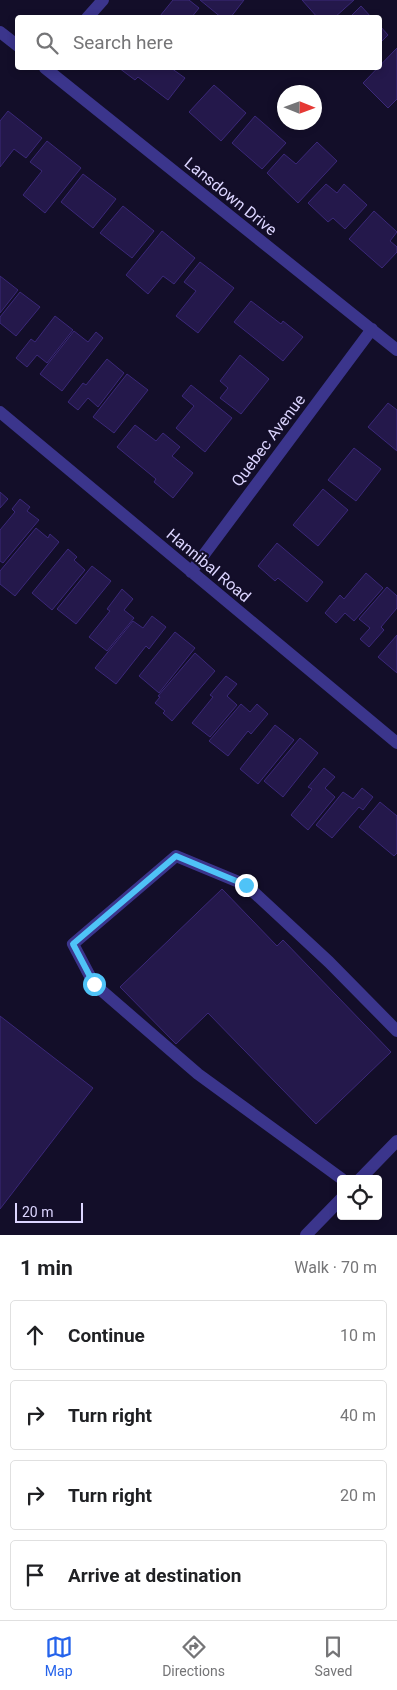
<!DOCTYPE html>
<meta charset="utf-8">
<style>
body{margin:0;font-family:Roboto,sans-serif;background:#f6f6f6;color:#202124}
.controls{position:absolute;right:15px;bottom:15px;display:grid;overflow:hidden;border-radius:5px;box-shadow:0 2px 8px #0003}
.controls button{width:45px;height:45px;display:grid;place-items:center;padding:0;border:0;border-bottom:1px solid #e0e0e0;background:#fff;color:#202124;font:25px sans-serif}
.compass{position:absolute;left:277px;top:85px;width:45px;height:45px;border-radius:50%;background:#fff;box-shadow:0 2px 8px #0003;rotate:91deg}
.scale{position:absolute;left:15px;bottom:12px;width:68px;box-sizing:border-box;padding-left:5px;border:2px solid #dcd5ff;border-top:0;font-size:14px;line-height:18px;white-space:nowrap;color:#dcd5ff;-webkit-text-stroke:4px #130e29;paint-order:stroke}
.stop{position:absolute;width:15px;height:15px;margin:-11px;border:4px solid #4fc3f7;border-radius:50%;background:#fff}
.stop.end{background:#4fc3f7;border-color:#fff;box-shadow:0 1px 5px #0008}
.list{margin:0;padding:0;list-style:none}
h2{display:flex;justify-content:space-between;align-items:center;height:65px;margin:0;padding:0 20px;font-size:21px}
h2 small{font-size:16px;font-weight:400;color:#757577}
.list li{display:grid;grid-template-columns:32px 1fr auto;gap:15px;align-items:center;box-sizing:border-box;height:70px;margin:0 10px 10px;padding:0 10px;border:1px solid #e0e0e0;border-radius:5px}
.list b{display:block;font-size:19px;white-space:nowrap}
.list em{font-size:16px;font-style:normal;color:#757577}
.icon{flex:none;width:28px;height:28px;fill:none;stroke:currentColor;stroke-width:2;stroke-linecap:round;stroke-linejoin:round}
.map{position:relative;flex:none;width:397px;height:1235px;overflow:hidden}
.search{position:absolute;background:#fff;box-shadow:0 2px 8px #0003;left:15px;right:15px;top:15px;height:55px;display:flex;align-items:center;gap:12px;box-sizing:border-box;padding:0 18px;border-radius:5px;color:#757577;font-size:19px}
.sheet{height:385px;background:#fff}
nav{display:flex;justify-content:space-around;align-items:center;box-sizing:border-box;height:70px;border-top:1px solid #e0e0e0;background:#fff;font-size:14px;color:#757577}
nav a{display:grid;justify-items:center;gap:2px}
nav .on{color:#2563eb}
.map>svg:first-child{display:block}
</style>
<div class="map">
<svg width="397" height="1235" viewBox="0 0 397 1235">
<rect width="100%" height="100%" fill="#130e29"/>
<!-- building -->
<path fill="#24184b" stroke="#3b2879" d="M 173,0 L 189,0 L 199,8 L 191,18 L 163,18 L 160,16 Z
M 200,0 L 244,0 L 230,18 L 222,18 Z
M 302,0 L 354,0 L 334,18 L 318,18 Z
M 361,6 L 372,18 L 349,18 Z
M 380,26 L 388,35 L 380,43 Z
M 397,48 L 397,99 L 388,108 L 363,83 Z
M 119,68 L 171,68 L 185,78 L 168,100 L 138,77 L 135,80 Z
M 214,85 L 246,113 L 221,141 L 189,112 Z
M 8,111 L 42,138 L 26,158 L 14,149 L 0,167 L 0,121 Z
M 255,116 L 286,143 L 262,169 L 232,143 Z
M 47,141 L 81,168 L 45,213 L 23,195 L 42,171 L 30,162 Z
M 317,142 L 337,161 L 298,203 L 267,173 L 284,154 L 296,164 Z
M 83,174 L 116,199 L 93,228 L 61,202 Z
M 326,184 L 337,193 L 344,184 L 367,205 L 345,229 L 333,218 L 328,222 L 308,203 Z
M 123,206 L 154,231 L 132,258 L 100,233 Z
M 374,211 L 397,232 L 390,241 L 397,247 L 397,252 L 382,268 L 349,239 Z
M 162,231 L 195,258 L 174,284 L 163,276 L 148,294 L 126,275 Z
M 200,262 L 234,288 L 198,333 L 176,316 L 196,291 L 184,282 Z
M 0,276 L 18,290 L 0,313 Z
M 20,292 L 40,307 L 16,336 L 0,323 L 0,317 Z
M 251,301 L 281,324 L 283,321 L 303,337 L 283,361 L 234,322 Z
M 55,316 L 73,330 L 47,363 L 37,355 L 27,367 L 16,358 L 31,339 L 35,342 Z
M 74,331 L 88,342 L 96,332 L 103,338 L 62,391 L 40,374 Z
M 240,355 L 269,379 L 241,414 L 220,398 L 228,388 L 220,381 Z
M 107,359 L 124,373 L 98,407 L 88,398 L 78,410 L 68,402 L 83,383 L 86,385 Z
M 127,374 L 148,390 L 114,433 L 93,417 Z
M 191,385 L 232,418 L 205,452 L 176,428 L 194,406 L 182,396 Z
M 388,403 L 397,410 L 397,451 L 368,427 Z
M 135,425 L 156,441 L 163,433 L 180,447 L 172,456 L 193,473 L 173,498 L 154,482 L 156,479 L 117,447 Z
M 354,448 L 381,469 L 356,501 L 328,480 Z
M 323,489 L 348,510 L 318,546 L 293,525 Z
M 0,492 L 8,499 L 0,508 Z
M 20,499 L 30,507 L 27,511 L 39,520 L 3,563 L 0,561 L 0,530 L 15,512 L 12,509 Z
M 36,528 L 48,538 L 50,534 L 59,542 L 15,596 L 0,584 L 0,571 Z
M 277,543 L 323,582 L 307,602 L 278,578 L 275,581 L 258,566 Z
M 68,549 L 77,557 L 74,560 L 85,570 L 52,610 L 32,593 Z
M 92,566 L 111,581 L 76,624 L 57,609 Z
M 366,573 L 383,588 L 354,621 L 345,613 L 336,623 L 325,613 L 340,595 L 344,599 Z
M 387,587 L 397,596 L 397,608 L 381,627 L 384,630 L 369,647 L 360,639 L 370,628 L 359,619 Z
M 122,589 L 133,599 L 124,610 L 134,618 L 107,651 L 89,637 L 110,611 L 107,609 Z
M 152,616 L 166,627 L 149,649 L 146,646 L 116,684 L 95,668 L 133,621 L 143,628 Z
M 175,632 L 195,648 L 159,693 L 139,676 Z
M 397,635 L 397,673 L 378,657 Z
M 195,653 L 215,671 L 172,721 L 163,713 L 165,711 L 155,703 L 160,697 L 158,696 Z
M 226,676 L 237,684 L 227,696 L 237,705 L 210,737 L 192,723 L 213,697 L 210,695 Z
M 241,704 L 250,712 L 257,704 L 268,714 L 251,734 L 248,731 L 228,756 L 209,741 Z
M 275,725 L 294,740 L 258,784 L 240,769 Z
M 300,738 L 318,753 L 283,797 L 264,781 Z
M 324,768 L 335,777 L 325,788 L 335,797 L 308,830 L 291,815 L 312,789 L 308,787 Z
M 362,788 L 373,797 L 363,810 L 359,807 L 332,838 L 316,825 L 343,792 L 353,799 Z
M 380,802 L 397,816 L 397,853 L 394,856 L 359,827 Z
M 222,889 L 277,946 L 283,940 L 391,1052 L 316,1124 L 208,1013 L 176,1044 L 120,987 Z
M 0,1016 L 93,1088 L 0,1209 Z"/>
<g fill="none" stroke-linecap="round" stroke-linejoin="round">
<!-- minor -->
<path stroke="#3b358c" stroke-width="12" d="M 87,18 L 103,0
M 0,32 L 18,46
M 45,68 L 397,350
M 0,412 L 397,743
M 191,572 L 372,329
M 342,1179 L 198,1074 L 94,984 L 73,944 L 176,856 L 246,885 L 329,962 L 397,1031
M 360,1179 L 397,1141
M 306,1235 L 341,1199"/>
</g>
<g fill="none" stroke-linecap="round" stroke-linejoin="round">
<!-- route -->
<path stroke="#4fc3f7" stroke-width="6" d="M 94,984 L 73,944 L 176,856 L 246,885"/>
</g>
<g text-anchor="middle" stroke-width="4.5" stroke-linejoin="round" paint-order="stroke">
<!-- street labels -->
<g font-size="16" fill="#dcd5ff" stroke="#130e29">
<text transform="translate(231 196) rotate(39)" y="6">Lansdown Drive</text>
<text transform="translate(268 440) rotate(-53)" y="6">Quebec Avenue</text>
<text transform="translate(209 565) rotate(40)" y="6">Hannibal Road</text>
</g>
</g>
</svg>
<div class="controls">
<button><svg class="icon" aria-label="locate" viewBox="0 0 24 24"><circle cx="12" cy="12" r="6"/><path d="M12 2v4M12 18v4M2 12h4M18 12h4"/></svg></button>
</div>
<svg class="compass" viewBox="-18 -18 36 36"><path d="M0-13l5 13h-10z" fill="#e53935"/><path d="M0 13l5-13h-10z" fill="#757577"/></svg>
<div class="scale">20 m</div>
<div class="stop" style="left:94px;top:984px"></div>
<div class="stop end" style="left:246px;top:885px"></div>
<div class="search"><svg class="icon" aria-label="search" viewBox="0 0 24 24"><circle cx="10" cy="10" r="6"/><path d="M15 15l6 6"/></svg>Search here</div>
</div>
<section class="sheet">
<h2>1 min<small>Walk · 70 m</small></h2>
<ul class="list">
<li><svg class="icon" aria-label="ahead" viewBox="0 0 24 24"><path d="M12 20V5M6 11l6-6 6 6"/></svg><div><b>Continue</b></div><em>10 m</em></li>
<li><svg class="icon" aria-label="right" viewBox="0 0 24 24"><path d="M7 20v-9h11M14 6l5 5-5 5"/></svg><div><b>Turn right</b></div><em>40 m</em></li>
<li><svg class="icon" aria-label="right" viewBox="0 0 24 24"><path d="M7 20v-9h11M14 6l5 5-5 5"/></svg><div><b>Turn right</b></div><em>20 m</em></li>
<li><svg class="icon" aria-label="arrive" viewBox="0 0 24 24"><path d="M6 21V4h12l-3 4 3 4H6"/></svg><div><b>Arrive at destination</b></div></li>
</ul>
</section>
<nav>
<a class="on"><svg class="icon" aria-label="map" viewBox="0 0 24 24"><path d="M3 6l6-2 6 2 6-2v14l-6 2-6-2-6 2zM9 4v14M15 6v14"/></svg>Map</a>
<a><svg class="icon" aria-label="directions" viewBox="0 0 24 24"><path d="M12 3l9 9-9 9-9-9zM9 14v-3h6M13 9l2 2-2 2"/></svg>Directions</a>
<a><svg class="icon" aria-label="saved" viewBox="0 0 24 24"><path d="M7 4h10v16l-5-4-5 4z"/></svg>Saved</a>
</nav>
